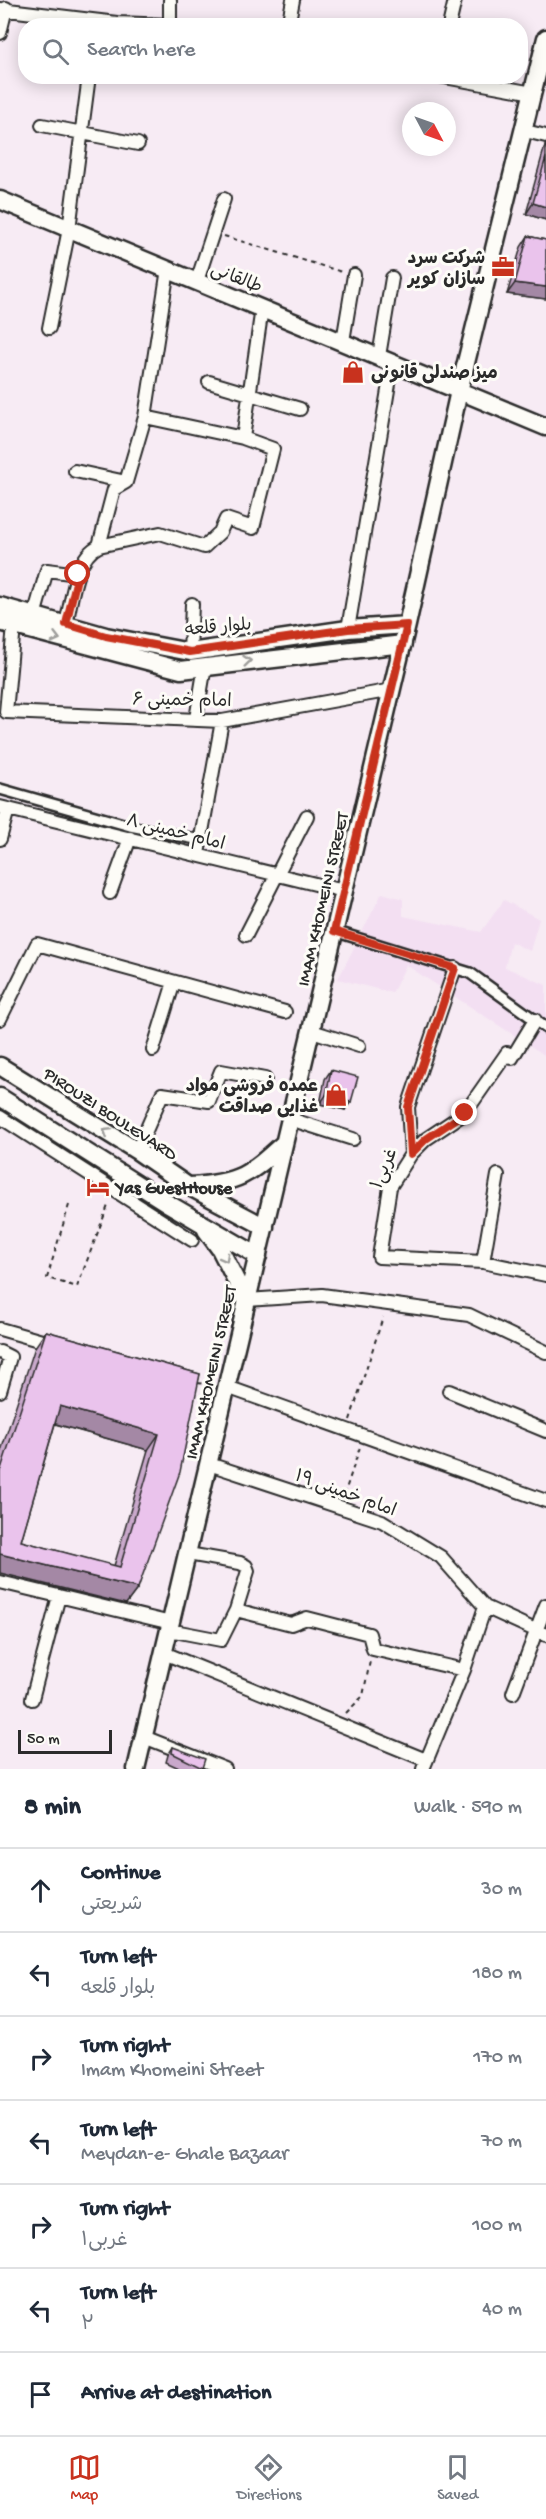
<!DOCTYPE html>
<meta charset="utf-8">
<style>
body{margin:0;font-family:"Gochi Hand","Playpen Sans Arabic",sans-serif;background:#f6f6f7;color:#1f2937}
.compass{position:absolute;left:402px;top:102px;width:54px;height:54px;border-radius:50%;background:#fff;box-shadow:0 3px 15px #0003;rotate:131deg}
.scale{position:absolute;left:18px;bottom:15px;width:94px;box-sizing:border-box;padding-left:6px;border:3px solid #2b2b2b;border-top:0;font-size:16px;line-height:21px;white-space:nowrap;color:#2b2b2b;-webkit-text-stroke:4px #fdfcf7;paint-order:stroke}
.stop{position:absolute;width:18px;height:18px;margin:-14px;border:4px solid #c8321e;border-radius:50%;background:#fff}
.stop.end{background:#c8321e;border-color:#fff;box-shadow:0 2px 6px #0008}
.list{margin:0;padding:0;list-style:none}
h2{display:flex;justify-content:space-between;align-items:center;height:78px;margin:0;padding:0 24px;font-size:26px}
h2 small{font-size:20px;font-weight:400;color:#747a83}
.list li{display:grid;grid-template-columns:39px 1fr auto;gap:18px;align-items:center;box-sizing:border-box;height:84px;padding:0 24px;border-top:2px solid #e0e1e3}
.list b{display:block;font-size:22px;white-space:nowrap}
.list p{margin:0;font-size:20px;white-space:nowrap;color:#747a83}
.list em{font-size:20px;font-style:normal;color:#747a83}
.icon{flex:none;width:33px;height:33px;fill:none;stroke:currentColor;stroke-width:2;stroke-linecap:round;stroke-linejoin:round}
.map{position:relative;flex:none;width:546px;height:1769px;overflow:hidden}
.search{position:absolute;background:#fff;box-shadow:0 3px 15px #0003;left:18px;right:18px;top:18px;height:66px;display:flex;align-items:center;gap:15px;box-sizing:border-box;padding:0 21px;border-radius:24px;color:#747a83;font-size:22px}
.sheet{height:666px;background:#fff}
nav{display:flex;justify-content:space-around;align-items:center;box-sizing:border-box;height:84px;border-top:2px solid #e0e1e3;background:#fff;font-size:16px;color:#747a83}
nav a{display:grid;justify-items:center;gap:3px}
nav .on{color:#c8321e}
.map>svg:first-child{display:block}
</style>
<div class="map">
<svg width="546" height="1769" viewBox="0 0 546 1769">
<rect width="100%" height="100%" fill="#f7ebf4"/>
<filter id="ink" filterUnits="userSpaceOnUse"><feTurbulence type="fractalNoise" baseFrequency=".0167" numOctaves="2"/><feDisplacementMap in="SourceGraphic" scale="12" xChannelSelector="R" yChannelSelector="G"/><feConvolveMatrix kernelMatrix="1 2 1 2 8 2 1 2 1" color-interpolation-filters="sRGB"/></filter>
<g filter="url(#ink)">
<!-- built -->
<path fill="#f3dff2" d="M 382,893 L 403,899 L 403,916 L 481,932 L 504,900 L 539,919 L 530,951 L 511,942 L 505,967 L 546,985 L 546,1056 L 406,965 L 392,993 L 338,979 Z"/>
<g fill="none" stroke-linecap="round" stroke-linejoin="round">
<!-- pedestrian casing -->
<g stroke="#2b2b2b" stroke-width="14">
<path id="pedestrian" d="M 0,789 L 130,826 L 201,840
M 334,931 L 470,973 L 546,1028"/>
</g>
<!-- minor casing -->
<g stroke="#2b2b2b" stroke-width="16">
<path id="minor" d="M 0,9 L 117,23 L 170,25 L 170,0
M 288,26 L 293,0
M 449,26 L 455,0
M 0,33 L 6,8
M 439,76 L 533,93
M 42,125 L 138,144
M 525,131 L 546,136
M 197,281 L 224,199
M 49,328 L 69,229 L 89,76
M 343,341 L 354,275
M 379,356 L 392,278
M 209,382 L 300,409
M 243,438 L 262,308
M 75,471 L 126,482
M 99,546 L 160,533 L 204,547 L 220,532 L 226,519 L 253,528 L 273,449 L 243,438 L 145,417
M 34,616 L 47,570 L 78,574
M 66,624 C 72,600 75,557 99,546 L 114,489 L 126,482 L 145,417 L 168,269
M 14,626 L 6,712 L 222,721 L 392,690
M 348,629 L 389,384
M 190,652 L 192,604
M 196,719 L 205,666
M 0,807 L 344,891
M 0,839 L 8,809
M 198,854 L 222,721
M 110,893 L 130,838
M 246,935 L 307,816
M 455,968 L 408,1107 L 411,1154 L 390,1187 L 379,1257 L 483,1262 L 546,1275
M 0,1019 L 37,944 L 285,1012
M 312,1031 L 359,1046
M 153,1050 L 174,982
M 0,1117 L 192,1240
M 290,1119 L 353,1139
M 137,1151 L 162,1094 L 209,1101 L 221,1071 L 265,1079
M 411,1154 L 426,1139 L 465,1113 L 507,1053 L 512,1058 L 535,1020
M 483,1262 L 498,1175
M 246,1300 L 322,1295 L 469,1315 L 546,1352
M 0,1329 L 56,1345
M 0,1352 L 10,1357 L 0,1391
M 227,1387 L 546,1501
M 449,1391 L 546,1431
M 209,1464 L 382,1521 L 441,1557 L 485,1607 L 546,1635
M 0,1582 L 171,1623
M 236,1610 L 291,1624 L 307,1618 L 369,1634 L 373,1649 L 464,1670
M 169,1630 L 221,1640 L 236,1610 L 248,1571 L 246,1566 L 240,1563 L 188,1554
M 164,1653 L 426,1760
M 513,1693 L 546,1605
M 32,1699 L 59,1596
M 144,1737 L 225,1769
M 423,1769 L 464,1670 L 485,1607"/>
</g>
<!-- secondary casing -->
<g stroke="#2b2b2b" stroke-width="21">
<path id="secondary" d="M 0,200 L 546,427
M 0,606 L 106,636 L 190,652 L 348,629 L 407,625
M 0,622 L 181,670 L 403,644
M 0,1066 L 137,1151 L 188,1186 L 265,1227
M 0,1097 L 167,1203 L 258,1256
M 190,1186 C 239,1183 249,1175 284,1143
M 206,1230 L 220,1249 L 246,1300
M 136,1769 L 407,625 L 459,391 L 546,38"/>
</g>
<!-- path -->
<path stroke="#2b2b2b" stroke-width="2" stroke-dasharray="4.5 4.5" stroke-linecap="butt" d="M 224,236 L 342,272
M 69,1205 L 47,1278 L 77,1287 L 109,1203
M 197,1383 L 212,1385
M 350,1420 L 383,1317
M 344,1495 L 360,1447
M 346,1713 L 363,1696 L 370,1661"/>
<!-- pedestrian -->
<use href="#pedestrian" stroke="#fdfcf7" stroke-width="9"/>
<!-- minor -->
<use href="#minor" stroke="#fdfcf7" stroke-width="12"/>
<!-- secondary -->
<use href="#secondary" stroke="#fdfcf7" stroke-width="16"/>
</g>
<!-- wall -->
<path fill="#c9a8cb" stroke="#2b2b2b" stroke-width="1.5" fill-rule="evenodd" d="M 546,142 L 546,220 L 526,214 Z
M 528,236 L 546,240 L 546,299 L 507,294 L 521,247 Z
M 331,1070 L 345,1110 L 320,1104 L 325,1079 Z
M 46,1331 L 200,1374 L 138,1588 L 126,1604 L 0,1573 L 0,1454 L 35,1347 ZM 55,1424 L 148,1450 L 114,1566 L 21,1541 Z
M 173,1747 L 202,1768 L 201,1769 L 181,1769 L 166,1762 L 168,1755 Z"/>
<!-- shaded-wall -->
<path fill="#a488a5" stroke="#2b2b2b" stroke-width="1.5" d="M 533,203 L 546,207 L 546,220 L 526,214 Z
M 515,283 L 546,287 L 546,299 L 507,294 Z
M 326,1095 L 351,1102 L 345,1110 L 320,1104 Z
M 60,1406 L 159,1434 L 148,1450 L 49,1422 Z
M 0,1554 L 138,1588 L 126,1604 L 0,1573 Z"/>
<!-- building -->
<path fill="#eac3ec" stroke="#2b2b2b" stroke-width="1.5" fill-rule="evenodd" d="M 546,157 L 546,207 L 533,203 Z
M 528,236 L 546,240 L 546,287 L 515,283 Z
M 331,1070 L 358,1077 L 351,1102 L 326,1095 Z
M 46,1331 L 200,1374 L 180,1472 L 138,1588 L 0,1554 L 0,1472 ZM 60,1406 L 159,1434 L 120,1567 L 21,1541 Z
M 173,1747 L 205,1759 L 202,1768 L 172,1753 Z"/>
<!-- one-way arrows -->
<defs><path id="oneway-chevron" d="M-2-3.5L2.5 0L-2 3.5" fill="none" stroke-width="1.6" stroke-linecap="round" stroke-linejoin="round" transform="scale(1.5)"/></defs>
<g stroke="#9e9e9b">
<use href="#oneway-chevron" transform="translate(56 638) rotate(15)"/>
<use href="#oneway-chevron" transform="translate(247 661) rotate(-6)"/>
<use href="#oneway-chevron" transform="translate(107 1132) rotate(-148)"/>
<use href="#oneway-chevron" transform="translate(225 1258) rotate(61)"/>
</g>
</g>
<g fill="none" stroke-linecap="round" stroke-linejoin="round" filter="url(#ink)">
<!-- route -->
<path stroke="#c8321e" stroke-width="8" d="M 78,574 L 66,624 L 106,636 L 190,652 L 348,629 L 407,625 L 334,931 L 455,968 L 408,1107 L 411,1154 L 426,1139 L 465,1113"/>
</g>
<!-- icons -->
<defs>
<g id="office-bare" transform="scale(1.8)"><path d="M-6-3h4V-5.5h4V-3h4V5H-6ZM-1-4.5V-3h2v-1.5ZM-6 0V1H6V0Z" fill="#c8321e" stroke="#fdfcf7" stroke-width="2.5" paint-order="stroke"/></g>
<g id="shop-bare" transform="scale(1.8)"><path d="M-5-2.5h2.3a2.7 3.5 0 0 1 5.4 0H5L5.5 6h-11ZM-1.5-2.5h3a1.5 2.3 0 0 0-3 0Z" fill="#c8321e" stroke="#fdfcf7" stroke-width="2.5" paint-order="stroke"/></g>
<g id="hotel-bare" transform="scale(1.8)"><path d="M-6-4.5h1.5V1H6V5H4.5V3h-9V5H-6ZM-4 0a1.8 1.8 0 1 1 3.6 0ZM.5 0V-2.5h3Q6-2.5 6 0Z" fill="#c8321e" stroke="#fdfcf7" stroke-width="2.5" paint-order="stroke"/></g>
</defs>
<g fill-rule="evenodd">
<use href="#office-bare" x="503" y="267"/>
<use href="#shop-bare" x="353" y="372"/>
<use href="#shop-bare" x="336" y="1095"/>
<use href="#hotel-bare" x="98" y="1187"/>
</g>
<g text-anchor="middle" stroke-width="6" stroke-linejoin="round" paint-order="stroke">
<!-- poi labels -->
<g font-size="18" font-weight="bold" fill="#2b2b2b" stroke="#fdfcf7" text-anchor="end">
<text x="485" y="263">شرکت سرد<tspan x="485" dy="21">سازان کویر</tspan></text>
<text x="371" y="378" text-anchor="start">میز صندلی قانونی</text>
<text x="318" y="1091">عمده فروشی مواد<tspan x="318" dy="21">غذایی صداقت</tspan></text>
<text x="116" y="1193" text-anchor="start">Yas GuestHouse</text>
</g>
<!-- street labels -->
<g font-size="18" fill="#2b2b2b" stroke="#fdfcf7">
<text transform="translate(237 277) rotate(22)" y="6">طالقانی</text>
<text transform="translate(218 626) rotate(-5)" y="6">بلوار قلعه</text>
<text transform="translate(182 699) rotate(1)" y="6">امام خمینی ۶</text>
<text transform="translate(176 831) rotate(14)" y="6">امام خمینی ۸</text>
<text transform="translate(322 899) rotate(-77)" y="6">IMAM KHOMEINI STREET</text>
<text transform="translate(111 1113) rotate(33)" y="6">PIROUZI BOULEVARD</text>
<text transform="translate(383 1168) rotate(-67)" y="6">غربی۱</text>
<text transform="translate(210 1372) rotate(-77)" y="6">IMAM KHOMEINI STREET</text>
<text transform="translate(346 1492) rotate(20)" y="6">امام خمینی ۱۹</text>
</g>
</g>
</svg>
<svg class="compass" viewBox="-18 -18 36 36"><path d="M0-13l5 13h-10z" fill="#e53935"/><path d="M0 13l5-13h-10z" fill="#747a83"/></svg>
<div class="scale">50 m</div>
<div class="stop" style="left:78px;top:574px"></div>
<div class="stop end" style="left:465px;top:1113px"></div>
<div class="search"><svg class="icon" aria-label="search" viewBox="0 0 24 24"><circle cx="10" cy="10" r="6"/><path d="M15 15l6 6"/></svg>Search here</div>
</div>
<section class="sheet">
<h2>8 min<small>Walk · 590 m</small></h2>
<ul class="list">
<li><svg class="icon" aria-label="ahead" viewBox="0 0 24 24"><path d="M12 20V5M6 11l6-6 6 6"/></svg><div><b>Continue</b><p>شریعتی</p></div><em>30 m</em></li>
<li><svg class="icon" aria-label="left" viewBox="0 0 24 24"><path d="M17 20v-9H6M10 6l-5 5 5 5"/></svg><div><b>Turn left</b><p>بلوار قلعه</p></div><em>180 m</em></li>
<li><svg class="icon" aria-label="right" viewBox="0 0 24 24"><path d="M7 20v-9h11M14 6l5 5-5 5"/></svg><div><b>Turn right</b><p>Imam Khomeini Street</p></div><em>170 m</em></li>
<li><svg class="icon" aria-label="left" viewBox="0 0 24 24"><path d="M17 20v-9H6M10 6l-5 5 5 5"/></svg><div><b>Turn left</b><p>Meydan-e- Ghale Bazaar</p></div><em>70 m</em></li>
<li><svg class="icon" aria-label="right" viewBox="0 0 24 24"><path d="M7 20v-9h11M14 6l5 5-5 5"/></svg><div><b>Turn right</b><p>غربی۱</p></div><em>100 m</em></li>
<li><svg class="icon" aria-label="left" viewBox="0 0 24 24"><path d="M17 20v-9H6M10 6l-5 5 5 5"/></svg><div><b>Turn left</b><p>۲</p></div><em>40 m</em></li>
<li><svg class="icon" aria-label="arrive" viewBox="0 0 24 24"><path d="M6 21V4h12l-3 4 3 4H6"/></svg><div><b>Arrive at destination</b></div></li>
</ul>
</section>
<nav>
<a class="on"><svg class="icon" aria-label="map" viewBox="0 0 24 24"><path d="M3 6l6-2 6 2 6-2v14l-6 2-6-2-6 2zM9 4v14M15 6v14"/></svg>Map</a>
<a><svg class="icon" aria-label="directions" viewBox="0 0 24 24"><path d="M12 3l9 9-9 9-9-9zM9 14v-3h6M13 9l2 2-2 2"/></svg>Directions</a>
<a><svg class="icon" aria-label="saved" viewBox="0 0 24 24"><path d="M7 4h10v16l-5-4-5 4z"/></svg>Saved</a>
</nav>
